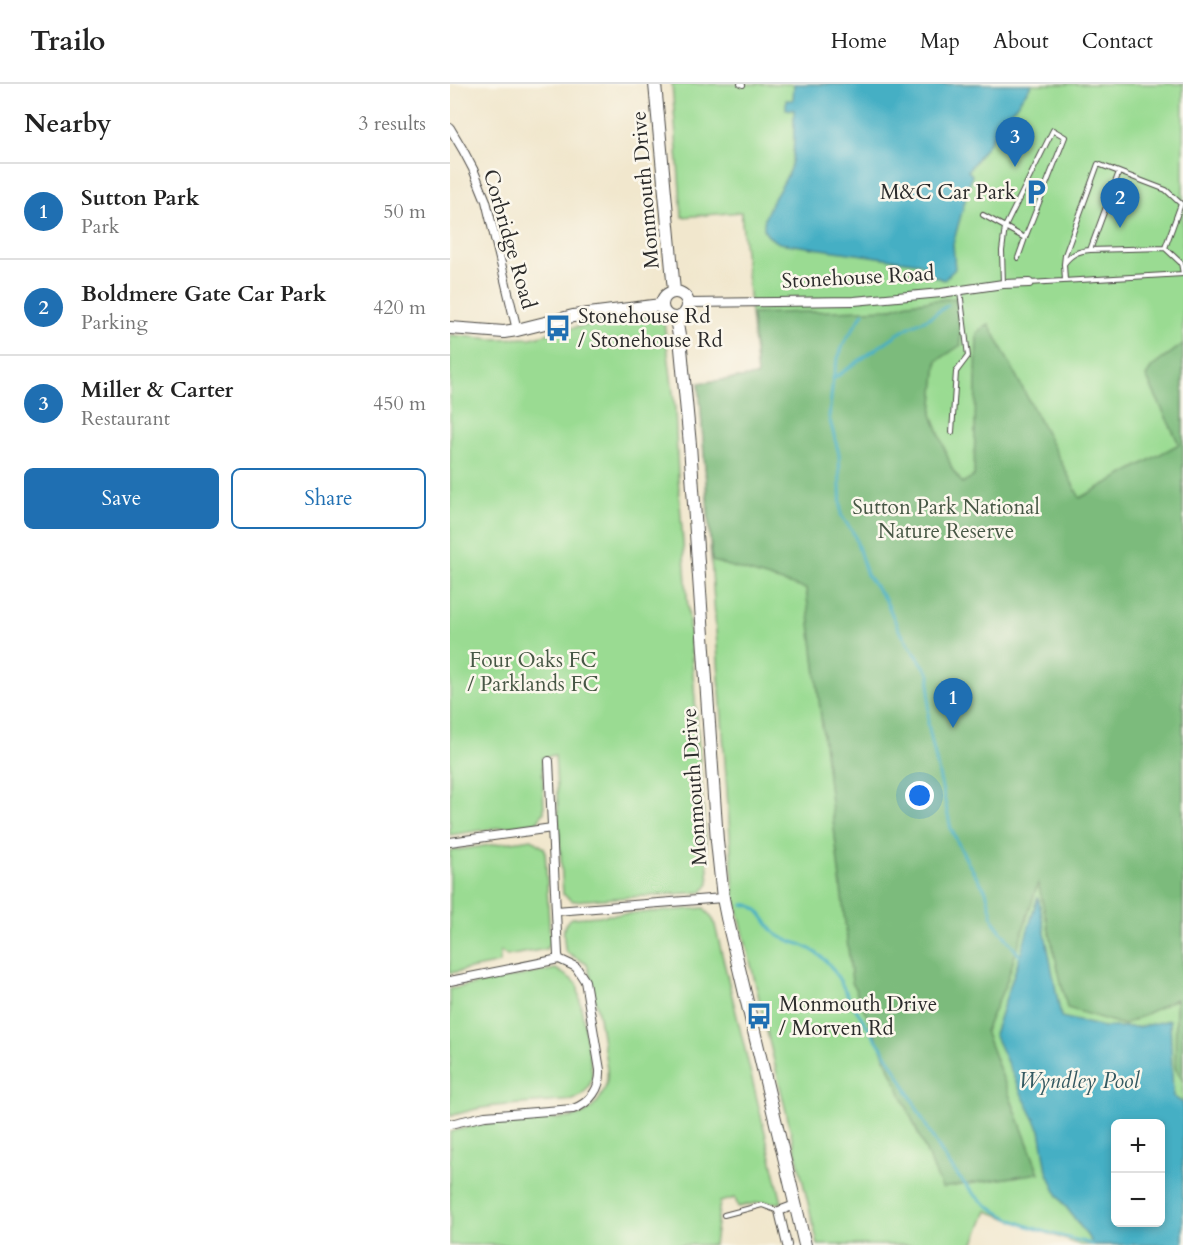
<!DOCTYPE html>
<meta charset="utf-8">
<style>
body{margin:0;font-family:Cardo,serif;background:#f6f6f6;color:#222}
.controls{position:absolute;right:18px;bottom:18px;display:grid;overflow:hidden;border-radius:9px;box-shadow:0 3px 9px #0003}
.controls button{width:54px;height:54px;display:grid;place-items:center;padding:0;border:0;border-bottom:2px solid #e0e0e0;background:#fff;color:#222;font:30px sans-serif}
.you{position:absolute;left:470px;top:712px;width:21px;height:21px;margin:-15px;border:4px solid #fff;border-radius:50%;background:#1a73e8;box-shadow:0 0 0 9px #1a73e833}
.badge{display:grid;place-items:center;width:39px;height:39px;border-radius:50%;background:#1f6fb2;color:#fff;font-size:20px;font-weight:700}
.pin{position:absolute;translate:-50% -50px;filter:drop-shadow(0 2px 3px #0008)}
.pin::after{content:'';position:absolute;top:32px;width:21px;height:18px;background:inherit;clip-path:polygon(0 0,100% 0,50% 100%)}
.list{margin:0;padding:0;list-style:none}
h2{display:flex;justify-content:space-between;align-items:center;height:78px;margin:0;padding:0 24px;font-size:26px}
h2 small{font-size:20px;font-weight:400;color:#767676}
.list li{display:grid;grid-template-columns:39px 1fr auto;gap:18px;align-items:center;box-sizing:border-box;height:96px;padding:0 24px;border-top:2px solid #e0e0e0}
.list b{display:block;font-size:22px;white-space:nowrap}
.list p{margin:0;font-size:20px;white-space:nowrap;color:#767676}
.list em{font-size:20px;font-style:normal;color:#767676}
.actions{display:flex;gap:12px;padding:18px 24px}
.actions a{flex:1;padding:14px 0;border:2px solid #1f6fb2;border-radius:9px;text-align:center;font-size:21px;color:#1f6fb2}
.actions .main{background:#1f6fb2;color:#fff}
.map{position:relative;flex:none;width:733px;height:1161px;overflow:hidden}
header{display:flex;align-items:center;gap:36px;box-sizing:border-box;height:84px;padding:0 30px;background:#fff;border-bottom:2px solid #e0e0e0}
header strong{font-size:28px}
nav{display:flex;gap:33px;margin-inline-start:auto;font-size:21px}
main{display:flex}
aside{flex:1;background:#fff}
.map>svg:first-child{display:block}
</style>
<header>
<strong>Trailo</strong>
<nav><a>Home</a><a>Map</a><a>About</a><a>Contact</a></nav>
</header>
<main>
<aside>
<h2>Nearby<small>3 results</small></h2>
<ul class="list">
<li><span class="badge">1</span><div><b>Sutton Park</b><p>Park</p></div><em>50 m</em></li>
<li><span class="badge">2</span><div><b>Boldmere Gate Car Park</b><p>Parking</p></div><em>420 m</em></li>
<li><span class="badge">3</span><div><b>Miller &amp; Carter</b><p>Restaurant</p></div><em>450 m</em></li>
</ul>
<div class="actions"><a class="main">Save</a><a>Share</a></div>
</aside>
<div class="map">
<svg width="733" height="1161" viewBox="0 0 733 1161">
<rect width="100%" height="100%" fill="#fbf7ec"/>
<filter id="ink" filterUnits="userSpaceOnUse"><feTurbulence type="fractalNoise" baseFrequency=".0167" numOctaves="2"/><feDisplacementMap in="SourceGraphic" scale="12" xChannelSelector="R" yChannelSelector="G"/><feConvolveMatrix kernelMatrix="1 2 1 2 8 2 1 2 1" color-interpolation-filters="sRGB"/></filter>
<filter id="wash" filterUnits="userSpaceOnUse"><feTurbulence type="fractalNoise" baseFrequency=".008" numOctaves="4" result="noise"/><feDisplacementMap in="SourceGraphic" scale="24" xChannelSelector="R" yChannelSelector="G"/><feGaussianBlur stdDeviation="1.35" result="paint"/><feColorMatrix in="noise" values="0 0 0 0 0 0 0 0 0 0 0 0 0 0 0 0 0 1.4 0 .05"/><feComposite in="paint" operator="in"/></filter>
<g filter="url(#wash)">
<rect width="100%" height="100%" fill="#f1e7cd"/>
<!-- green -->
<path fill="#9adb92" stroke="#62835e" stroke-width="1.5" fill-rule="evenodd" d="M 222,0 L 733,0 L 733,1161 L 630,1161 L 537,1127 L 523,1161 L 368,1161 L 284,810 L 249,299 L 307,292 L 291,128 L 232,133 ZM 666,1040 L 710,1040 L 710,1138 L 666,1138 Z
M 199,232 L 207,234 L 214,238 L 225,324 L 228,393 L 259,800 L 252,808 L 123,817 L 113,810 L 105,671 L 92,674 L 94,728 L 87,738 L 0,751 L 0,251 L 43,255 L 81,254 L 111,246 L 159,237 Z
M 82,755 L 95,765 L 100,858 L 96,865 L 57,872 L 50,867 L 50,879 L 0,889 L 0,767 Z
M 254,824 L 264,837 L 332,1119 L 311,1118 L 288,1123 L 285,1114 L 270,1118 L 264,1161 L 0,1161 L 0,1048 C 18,1043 37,1039 55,1037 C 65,1036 74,1035 84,1035 C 100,1034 120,1037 135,1029 C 150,1020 159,1002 157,985 L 149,933 L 142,898 L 137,880 L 116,868 L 115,865 C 114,852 110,841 122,834 Z
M 106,885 L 127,899 L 142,988 C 142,1001 135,1011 123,1016 L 45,1022 L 26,1025 L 0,1032 L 0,905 Z"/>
<!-- forest -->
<path fill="#7bbb7c" stroke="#537354" stroke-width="1.5" d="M 506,214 L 511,261 L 487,277 L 482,330 L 502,385 L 512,399 L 524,392 L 527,249 L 539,240 L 630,414 L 729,360 L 696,292 L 702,283 L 733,260 L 733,997 L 725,984 L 726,915 L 674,941 L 617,924 L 588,799 L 557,897 L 535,947 L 589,1089 L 492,1104 L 402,898 L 356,505 L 262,477 L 249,299 L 307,292 L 302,230 L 439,225 L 458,219 Z"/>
<!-- water -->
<path fill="#45afc4" stroke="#386d78" stroke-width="1.5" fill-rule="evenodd" d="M 344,0 L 582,0 L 518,87 L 522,91 L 503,160 L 505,185 L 494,196 L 483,192 L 470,179 L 329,159 C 323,155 314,152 314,143 C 313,126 333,104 339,87 C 346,69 343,46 344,26 L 336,25 L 336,16 L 343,16 Z
M 588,812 L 611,933 L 653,943 L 688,943 L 720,936 L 723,1012 L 733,1019 L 733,1161 L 644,1161 L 608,1112 L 597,1087 L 590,1046 L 572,1011 L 544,950 L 570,872 ZM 666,1040 L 710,1040 L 710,1138 L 666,1138 Z"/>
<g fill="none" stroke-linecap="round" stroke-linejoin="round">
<!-- stream -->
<path stroke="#45afc4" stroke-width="3" d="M 498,221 L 479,234 L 461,242 L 446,251 L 383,295 L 379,333 L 389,370 L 391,431 L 404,450 L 417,491 L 436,517 L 449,546 L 480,591 L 478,640 L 501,745 L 518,779 L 536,807 L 544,838 L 570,872
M 383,295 L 387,277 L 394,259 L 413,229
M 293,821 C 309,819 315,839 325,849 C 333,857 348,858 358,864 C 364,867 372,873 376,877 C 389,890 395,909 405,924 C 418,943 431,962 443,981 C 470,1026 488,1075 526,1112 C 557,1141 603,1150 643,1160"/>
</g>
</g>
<g filter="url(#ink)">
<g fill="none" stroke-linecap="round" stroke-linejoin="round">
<!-- lane casing -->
<g stroke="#494743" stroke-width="6">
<path id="lane" d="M 290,0 L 293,1
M 533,131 L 575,154 L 615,53 L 603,46 L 555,143 L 552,167 L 553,200
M 715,164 L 731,179 L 733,190
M 640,166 L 715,164 L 731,120 L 716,106 L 669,88
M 568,174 L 575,154
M 614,180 C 621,170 628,167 640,166 L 669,88 L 648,80 L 615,171 L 614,180 L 615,197
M 579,199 L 733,190
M 502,348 L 506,288 L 518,272 L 510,207
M 274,1131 L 312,1121 L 328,1127"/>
</g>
<!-- street casing -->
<g stroke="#494743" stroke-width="10">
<path id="street" d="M 0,44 L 13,66 L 23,85 L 36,117 L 67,246
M 238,219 L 404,217 L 491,209 L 553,200 L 579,199
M 0,758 L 102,744
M 106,827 L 273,814
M 0,897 L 109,875
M 0,1040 L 35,1032 L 123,1025 C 140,1019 151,1004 150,986 L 135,897 L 126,883 L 109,875 L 108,871 L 99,677
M 337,1161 L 329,1127 L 345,1121"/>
</g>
<!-- secondary casing -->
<g stroke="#494743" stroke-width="14">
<path id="secondary" d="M 205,0 L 224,207
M212 221a13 13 0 1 1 26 0a13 13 0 1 1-26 0Z
M 226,234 L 231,264 L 240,361 L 267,757 L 273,814 L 277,834 L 355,1161
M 0,244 L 54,248 L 67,246 L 123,232 L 211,221"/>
</g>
<!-- lane -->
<use href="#lane" stroke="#fff" stroke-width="4"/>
<!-- street -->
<use href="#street" stroke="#fff" stroke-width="8"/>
<!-- secondary -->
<use href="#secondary" stroke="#fff" stroke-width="12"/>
</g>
</g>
<!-- icons -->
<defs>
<g id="parking-bare" transform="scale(2.07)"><path d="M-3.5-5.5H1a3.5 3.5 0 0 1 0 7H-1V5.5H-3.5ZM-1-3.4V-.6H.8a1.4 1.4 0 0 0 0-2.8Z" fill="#1f6fb2" stroke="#fbf7ec" stroke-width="2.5" paint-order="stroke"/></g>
<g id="bus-bare" transform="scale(2.07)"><path d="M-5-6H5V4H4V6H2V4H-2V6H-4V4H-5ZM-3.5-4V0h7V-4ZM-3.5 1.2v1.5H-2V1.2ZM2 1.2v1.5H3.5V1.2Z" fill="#1f6fb2" stroke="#fbf7ec" stroke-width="2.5" paint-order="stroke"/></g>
</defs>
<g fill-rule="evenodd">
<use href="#parking-bare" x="586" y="108"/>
<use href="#bus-bare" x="108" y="244"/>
<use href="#bus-bare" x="309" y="932"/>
</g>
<g text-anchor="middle" stroke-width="5" stroke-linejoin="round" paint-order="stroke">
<!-- street labels -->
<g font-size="21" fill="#2b2b2b" stroke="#fbf7ec">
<text transform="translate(195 106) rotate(-95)" y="7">Monmouth Drive</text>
<text transform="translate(60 155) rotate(74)" y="7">Corbridge Road</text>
<text transform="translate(408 193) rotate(-3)" y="7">Stonehouse Road</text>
<text transform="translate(244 703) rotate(-94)" y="7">Monmouth Drive</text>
</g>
<!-- poi labels -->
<g font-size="21" fill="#2b2b2b" stroke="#fbf7ec" text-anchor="start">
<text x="566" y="115" text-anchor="end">M&amp;C Car Park</text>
<text x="128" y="239">Stonehouse Rd<tspan x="128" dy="24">/ Stonehouse Rd</tspan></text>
<text x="329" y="927">Monmouth Drive<tspan x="329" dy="24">/ Morven Rd</tspan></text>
</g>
<!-- park labels -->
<g font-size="21" fill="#475745" stroke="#fbf7ec">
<text x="496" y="430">Sutton Park National<tspan x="496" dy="24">Nature Reserve</tspan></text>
<text x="83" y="583">Four Oaks FC<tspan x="83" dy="24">/ Parklands FC</tspan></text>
</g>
<!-- water labels -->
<g font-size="22" font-style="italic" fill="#345961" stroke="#fbf7ec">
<text x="629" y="1004">Wyndley Pool</text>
</g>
</g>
</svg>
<div class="controls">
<button>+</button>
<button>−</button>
</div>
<div class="you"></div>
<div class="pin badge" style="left:503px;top:644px">1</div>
<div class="pin badge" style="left:670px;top:144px">2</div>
<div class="pin badge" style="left:565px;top:83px">3</div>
</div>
</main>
